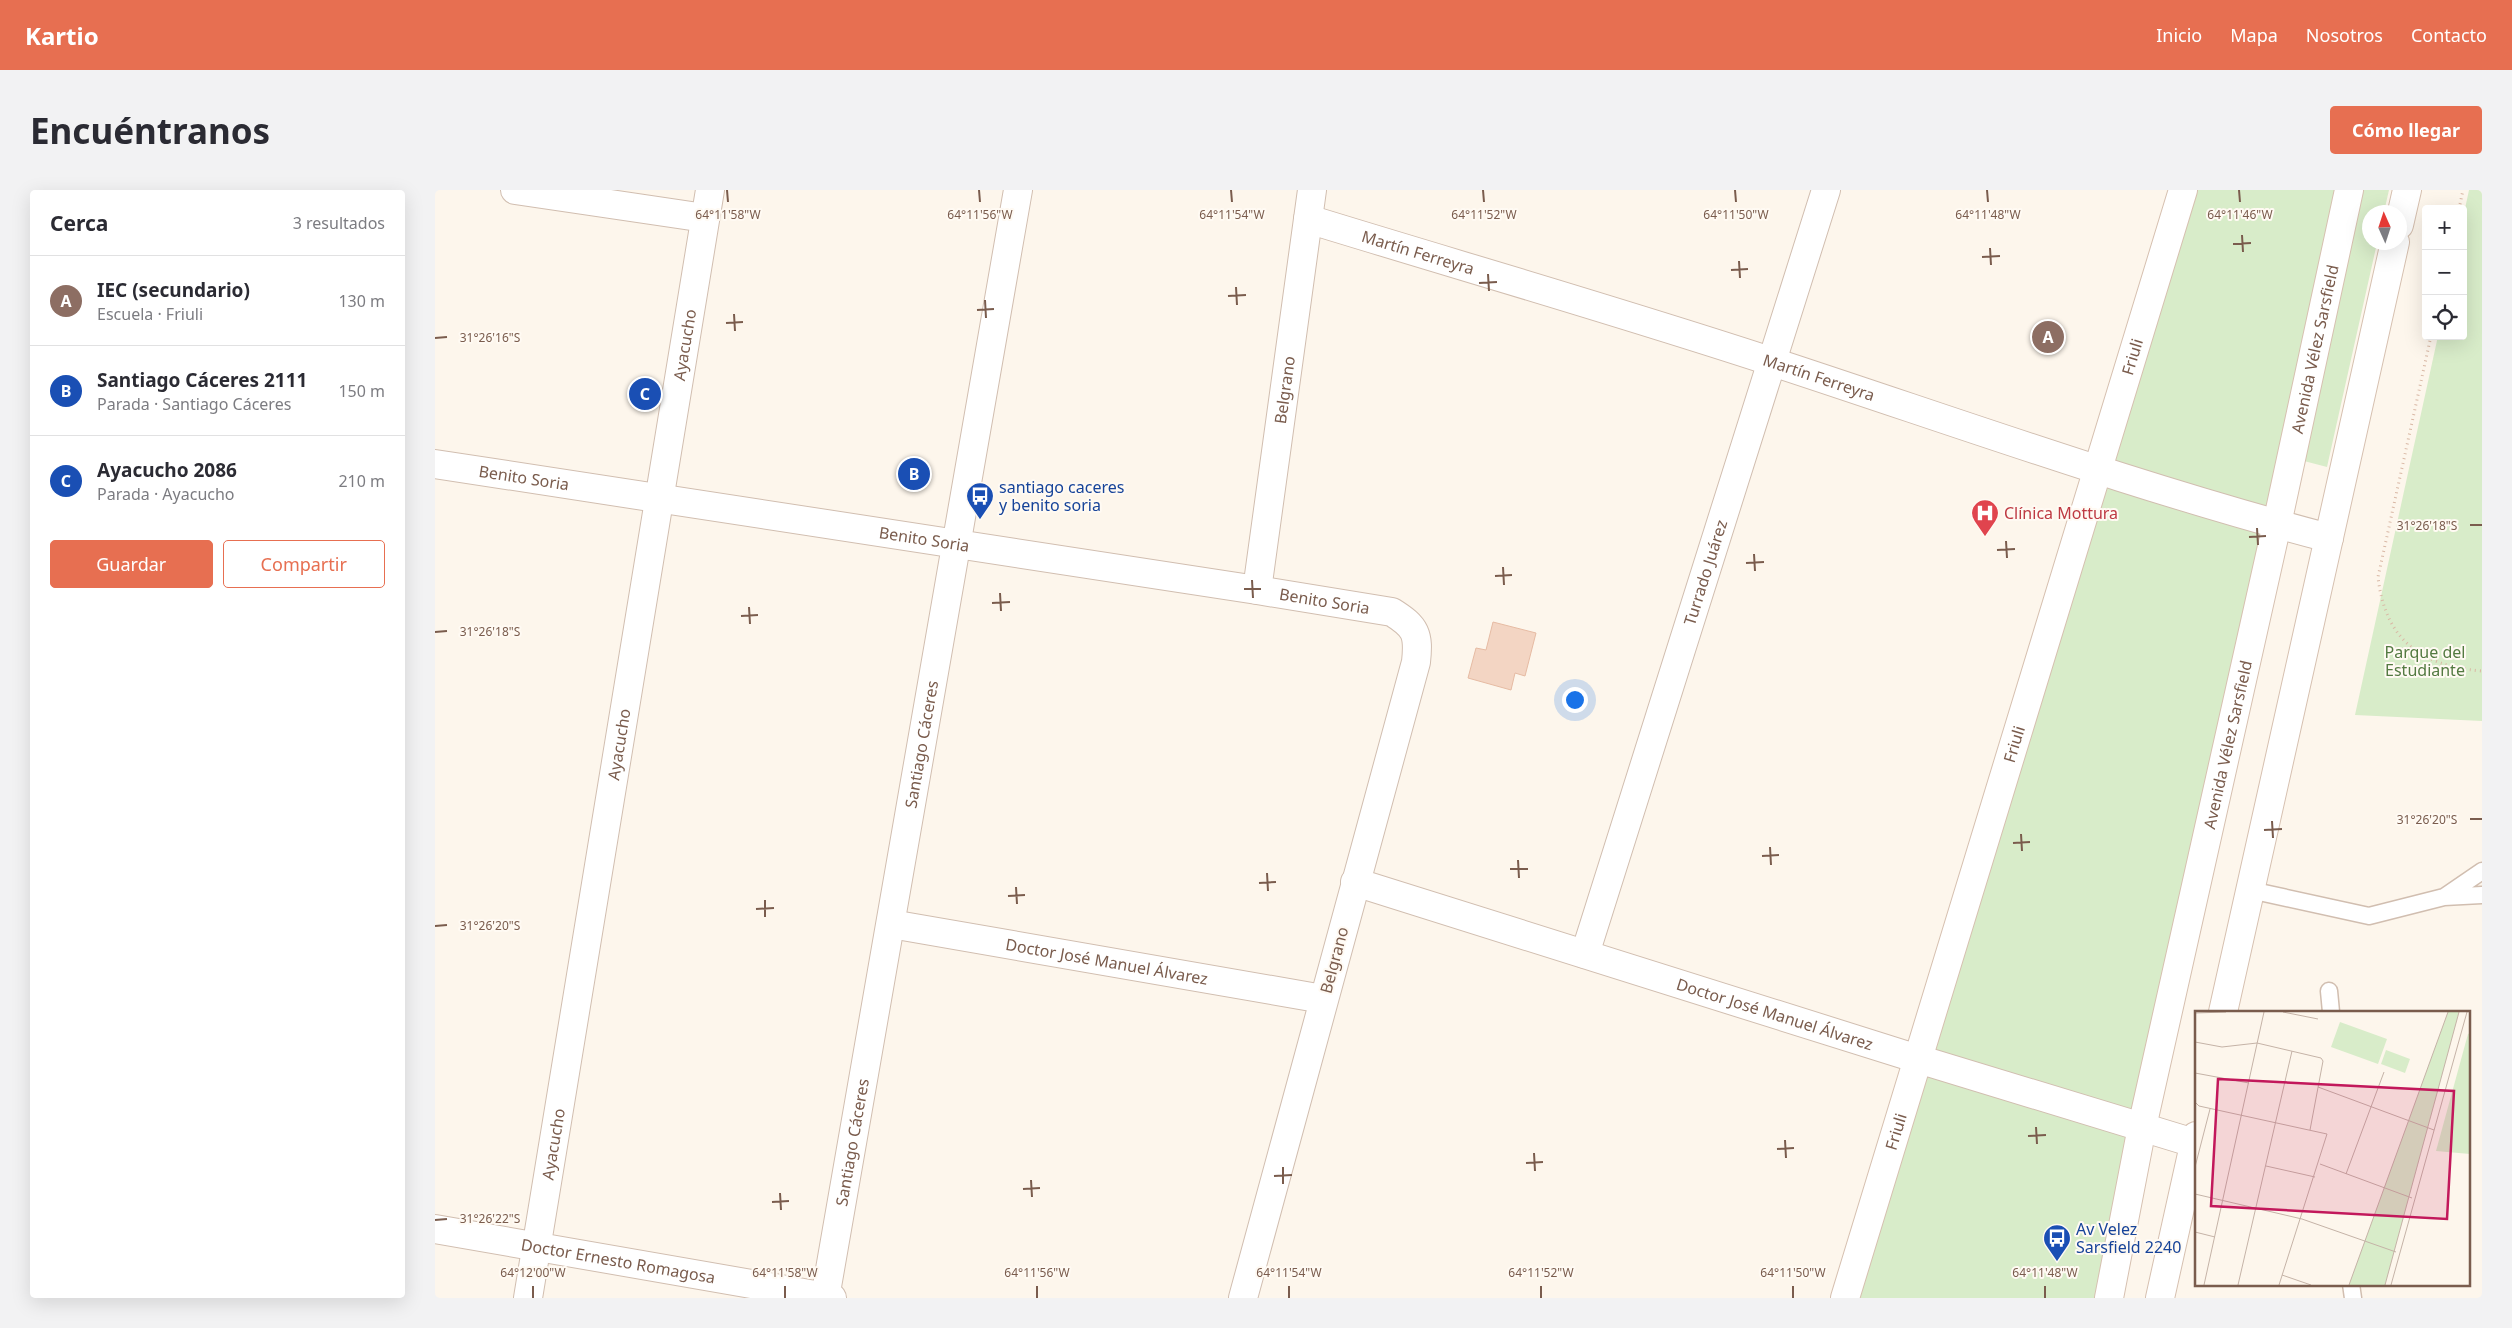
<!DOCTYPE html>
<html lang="es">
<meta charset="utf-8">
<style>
body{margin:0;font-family:"Noto Sans",sans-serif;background:#f2f2f3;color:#2b2b33}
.controls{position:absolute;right:15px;top:15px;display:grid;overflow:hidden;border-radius:5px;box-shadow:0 5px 20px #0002}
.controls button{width:45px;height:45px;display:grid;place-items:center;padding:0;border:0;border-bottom:1px solid #e1e1e2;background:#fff;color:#2b2b33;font:25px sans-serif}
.compass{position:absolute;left:1927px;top:15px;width:45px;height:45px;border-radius:50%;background:#fff;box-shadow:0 5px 20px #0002;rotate:357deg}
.you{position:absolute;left:1139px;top:509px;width:18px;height:18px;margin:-12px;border:4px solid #fff;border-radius:50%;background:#1a73e8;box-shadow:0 0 0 8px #1a73e833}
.badge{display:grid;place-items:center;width:32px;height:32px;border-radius:50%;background:#e76f51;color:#fff;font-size:16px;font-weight:700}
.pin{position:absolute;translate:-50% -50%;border:2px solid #fff;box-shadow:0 1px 5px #0006}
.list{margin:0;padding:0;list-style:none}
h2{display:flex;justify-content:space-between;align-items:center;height:65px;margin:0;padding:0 20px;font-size:21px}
h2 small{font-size:16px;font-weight:400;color:#7c7c81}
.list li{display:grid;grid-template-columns:32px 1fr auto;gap:15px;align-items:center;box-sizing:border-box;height:90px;padding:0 20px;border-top:1px solid #e1e1e2}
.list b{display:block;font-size:19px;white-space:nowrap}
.list p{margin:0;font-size:16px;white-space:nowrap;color:#7c7c81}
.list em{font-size:16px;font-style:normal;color:#7c7c81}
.actions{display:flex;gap:10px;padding:15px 20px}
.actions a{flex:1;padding:11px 0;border:1px solid #e76f51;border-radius:5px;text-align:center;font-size:18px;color:#e76f51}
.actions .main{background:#e76f51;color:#fff}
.icon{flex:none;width:28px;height:28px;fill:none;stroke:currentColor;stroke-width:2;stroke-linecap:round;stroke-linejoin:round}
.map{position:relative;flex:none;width:2047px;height:1108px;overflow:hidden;border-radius:5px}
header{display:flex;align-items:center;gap:30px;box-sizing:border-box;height:70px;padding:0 25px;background:#e76f51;color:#fff}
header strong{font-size:24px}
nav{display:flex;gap:28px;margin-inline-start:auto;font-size:18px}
.intro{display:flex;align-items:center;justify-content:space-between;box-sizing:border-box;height:120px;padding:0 30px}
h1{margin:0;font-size:35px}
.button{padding:12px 22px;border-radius:5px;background:#e76f51;color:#fff;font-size:18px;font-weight:700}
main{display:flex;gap:30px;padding:0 30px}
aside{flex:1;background:#fff;border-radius:5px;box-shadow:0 5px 20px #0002}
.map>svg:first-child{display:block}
</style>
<header>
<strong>Kartio</strong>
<nav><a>Inicio</a><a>Mapa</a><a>Nosotros</a><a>Contacto</a></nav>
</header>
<div class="intro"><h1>Encuéntranos</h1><a class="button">Cómo llegar</a></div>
<main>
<aside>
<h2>Cerca<small>3 resultados</small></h2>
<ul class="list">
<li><span class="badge" style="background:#8d6e63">A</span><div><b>IEC (secundario)</b><p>Escuela · Friuli</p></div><em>130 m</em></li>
<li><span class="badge" style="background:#1a4fb4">B</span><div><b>Santiago Cáceres 2111</b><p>Parada · Santiago Cáceres</p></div><em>150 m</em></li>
<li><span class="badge" style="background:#1a4fb4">C</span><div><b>Ayacucho 2086</b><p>Parada · Ayacucho</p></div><em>210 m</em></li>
</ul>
<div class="actions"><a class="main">Guardar</a><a>Compartir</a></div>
</aside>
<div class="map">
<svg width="2047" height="1108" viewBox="0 0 2047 1108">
<rect width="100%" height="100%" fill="#fdf6ec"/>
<!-- green -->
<path fill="#d8ecc9" d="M 1748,0 L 1914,0 L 1674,1108 L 1410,1108 Z
M 1928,0 L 1954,0 L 1949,22 L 1934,22 L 1934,52 L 1942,53 L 1892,277 L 1869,271 Z
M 2034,0 L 2047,0 L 2047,531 L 1920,525 L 2003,146 L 2028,146 L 2028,28 Z"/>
<!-- building -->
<path fill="#f3d5c3" stroke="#e6bba3" d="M 1058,432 L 1101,443 L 1090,486 L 1080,483 L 1076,500 L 1033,488 L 1041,458 L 1051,460 Z"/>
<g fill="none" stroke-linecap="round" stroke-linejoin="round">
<!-- service casing -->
<g stroke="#d1beb0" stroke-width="19">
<path id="service" d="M 1815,700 L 1934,726 L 2009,707 L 2047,705
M 2009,707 L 2047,681
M 1894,801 L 1896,822
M 1916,1094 L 1918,1108"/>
</g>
<!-- minor casing -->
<g stroke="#d1beb0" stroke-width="30">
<g id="minor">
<path d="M 80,0 L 270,28"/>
<path id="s1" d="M 873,29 C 1029,77 1186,122 1341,173 C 1524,233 1707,299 1894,348"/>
<path id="s2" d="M 0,274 L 822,400 L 957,422 C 981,437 984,444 981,472 L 808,1108"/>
<path id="s3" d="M 822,400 L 877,0"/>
<path id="s4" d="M 920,692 L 1483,869 L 1759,953"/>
<path id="s5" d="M 456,734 L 888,809"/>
<path id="s6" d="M 1150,764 L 1391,0"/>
<path id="s7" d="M 0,1039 L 397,1108"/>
<path id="s8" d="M 93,1108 L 275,0"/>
<path id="s9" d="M 390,1108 L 583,0"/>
</g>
</g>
<!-- secondary casing -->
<g stroke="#d6c0b0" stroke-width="30">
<g id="secondary">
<path d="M 1964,35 L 1972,0"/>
<path d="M 1788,822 L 1960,52"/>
<path id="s10" d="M 1410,1108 L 1748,0"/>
<path id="s11" d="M 1674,1108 L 1707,937 L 1842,334 L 1914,0"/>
<path d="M 1725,1108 L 1761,946"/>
</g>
</g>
<!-- path -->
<path stroke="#d9b8a5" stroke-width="3" stroke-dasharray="1 4" stroke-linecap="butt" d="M 2024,19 L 2028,0
M 1996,146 L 1943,387 C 1950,450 1986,476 2047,481"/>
<!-- service -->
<use href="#service" stroke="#fff" stroke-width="16"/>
<!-- minor -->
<use href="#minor" stroke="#fff" stroke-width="28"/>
<!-- secondary -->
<use href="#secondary" stroke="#fff" stroke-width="28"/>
</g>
<!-- ticks -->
<path fill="none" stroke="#7a5c4d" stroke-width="2" d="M 292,0 L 293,12M 544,0 L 545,12M 796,0 L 797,12M 1048,0 L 1049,12M 1300,0 L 1301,12M 1552,0 L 1553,12M 1804,0 L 1805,12M 1807,45 L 1808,62M 1798,54 L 1816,53M 1555,58 L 1556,75M 1547,67 L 1565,66M 1304,71 L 1305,88M 1296,80 L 1313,79M 1053,84 L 1054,101M 1044,93 L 1062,92M 801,97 L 802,115M 793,106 L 811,105M 550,110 L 551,128M 542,120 L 559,119M 299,124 L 300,141M 291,133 L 308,132M 0,148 L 12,147M 2035,335 L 2047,335M 1822,338 L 1823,355M 1814,347 L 1831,346M 1571,351 L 1572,368M 1562,360 L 1580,359M 1319,364 L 1320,381M 1311,373 L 1329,372M 1068,377 L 1069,395M 1060,386 L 1077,385M 817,390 L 818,408M 809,399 L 826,399M 565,403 L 566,421M 557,413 L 575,412M 314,417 L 315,434M 306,426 L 323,425M 0,442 L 12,441M 2035,629 L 2047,629M 1837,631 L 1838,648M 1829,640 L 1847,639M 1586,644 L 1587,661M 1578,653 L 1595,652M 1335,657 L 1336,675M 1327,666 L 1344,665M 1083,670 L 1084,688M 1075,679 L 1093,679M 832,683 L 833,701M 824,693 L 841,692M 581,697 L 582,714M 573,706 L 590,705M 330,710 L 330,727M 321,719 L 339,718M 0,736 L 12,735M 1601,937 L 1602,954M 1593,946 L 1611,945M 1350,950 L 1351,968M 1342,959 L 1359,958M 1099,963 L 1100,981M 1091,973 L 1108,972M 848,977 L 848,994M 839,986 L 857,985M 596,990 L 597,1007M 588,999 L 605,998M 345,1003 L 346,1020M 337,1012 L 354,1011M 0,1030 L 12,1029M 98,1096 L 98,1108M 350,1096 L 350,1108M 602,1096 L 602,1108M 854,1096 L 854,1108M 1106,1096 L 1106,1108M 1358,1096 L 1358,1108M 1610,1096 L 1610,1108"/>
<!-- icons -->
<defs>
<g id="bus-pin" transform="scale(1.4375)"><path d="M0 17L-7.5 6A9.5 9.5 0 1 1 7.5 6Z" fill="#1a4fb4" stroke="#fffaf3"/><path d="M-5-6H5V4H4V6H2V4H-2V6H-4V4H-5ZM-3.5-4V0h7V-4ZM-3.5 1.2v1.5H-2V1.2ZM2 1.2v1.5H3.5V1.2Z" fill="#fff"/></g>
<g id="hospital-pin" transform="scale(1.4375)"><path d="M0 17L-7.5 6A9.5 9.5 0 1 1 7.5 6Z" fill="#e0444e" stroke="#fffaf3"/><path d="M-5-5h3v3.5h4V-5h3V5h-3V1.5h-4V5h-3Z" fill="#fff"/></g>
</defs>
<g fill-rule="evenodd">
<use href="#bus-pin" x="545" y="306"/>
<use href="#hospital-pin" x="1550" y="323"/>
<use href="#bus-pin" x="1622" y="1048"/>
</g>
<g text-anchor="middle" stroke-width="4" stroke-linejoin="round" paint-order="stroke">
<!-- street labels -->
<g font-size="16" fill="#7a5c4d" stroke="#fffaf3">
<text dy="6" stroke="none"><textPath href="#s1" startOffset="115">Martín Ferreyra</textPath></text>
<text dy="6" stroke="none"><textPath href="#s8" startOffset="966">Ayacucho</textPath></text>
<text dy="6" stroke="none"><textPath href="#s11" startOffset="971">Avenida Vélez Sarsfield</textPath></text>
<text dy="6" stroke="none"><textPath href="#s10" startOffset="984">Friuli</textPath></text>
<text dy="6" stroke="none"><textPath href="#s1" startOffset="535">Martín Ferreyra</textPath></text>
<text dy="6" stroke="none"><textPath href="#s3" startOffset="202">Belgrano</textPath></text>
<text dy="6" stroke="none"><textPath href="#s2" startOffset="90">Benito Soria</textPath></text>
<text dy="6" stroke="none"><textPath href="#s2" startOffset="495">Benito Soria</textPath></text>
<text dy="6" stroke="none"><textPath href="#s6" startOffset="400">Turrado Juárez</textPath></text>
<text dy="6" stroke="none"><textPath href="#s2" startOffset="900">Benito Soria</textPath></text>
<text dy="6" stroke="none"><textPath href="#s8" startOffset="561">Ayacucho</textPath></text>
<text dy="6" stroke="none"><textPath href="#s9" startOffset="562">Santiago Cáceres</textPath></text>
<text dy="6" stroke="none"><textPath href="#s10" startOffset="579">Friuli</textPath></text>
<text dy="6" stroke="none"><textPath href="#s11" startOffset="566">Avenida Vélez Sarsfield</textPath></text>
<text transform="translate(899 770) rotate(-75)" y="6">Belgrano</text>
<text dy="6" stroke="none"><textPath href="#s5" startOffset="219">Doctor José Manuel Álvarez</textPath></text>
<text dy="6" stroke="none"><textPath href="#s4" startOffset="440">Doctor José Manuel Álvarez</textPath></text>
<text dy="6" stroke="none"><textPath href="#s10" startOffset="174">Friuli</textPath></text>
<text dy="6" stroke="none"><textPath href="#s9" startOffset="158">Santiago Cáceres</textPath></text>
<text dy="6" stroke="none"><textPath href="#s8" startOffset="156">Ayacucho</textPath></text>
<text dy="6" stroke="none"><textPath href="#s7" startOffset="186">Doctor Ernesto Romagosa</textPath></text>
</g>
<!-- transit labels -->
<g font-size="16" fill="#164399" stroke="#fffaf3" text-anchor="start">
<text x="564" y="303">santiago caceres<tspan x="564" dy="18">y benito soria</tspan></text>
<text x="1641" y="1045">Av Velez<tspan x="1641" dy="18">Sarsfield 2240</tspan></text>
</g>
<!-- health labels -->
<g font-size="16" fill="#be3a42" stroke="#fffaf3" text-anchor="start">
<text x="1569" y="329">Clínica Mottura</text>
</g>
<!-- park labels -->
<g font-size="16" fill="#537a41" stroke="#fffaf3">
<text x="1990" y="468">Parque del<tspan x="1990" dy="18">Estudiante</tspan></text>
</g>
</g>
<!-- overview -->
<g transform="translate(1760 821)">
<rect width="275" height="275" fill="#fdf6ec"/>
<path d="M 253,1 L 264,1 L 190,274 L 154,274 ZM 145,11 L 192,28 L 183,53 L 136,36 ZM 275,22 L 275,143 L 241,140 L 273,23 ZM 191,39 L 215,48 L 210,62 L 186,53 Z" fill="#d8ecc9"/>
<path fill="none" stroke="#c5b3a7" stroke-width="1" d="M 88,1 L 123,8M 0,2 L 31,1M 0,31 L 27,36 L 62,32 L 126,47 L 128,50 L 115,119M 0,62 L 54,72M 123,76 L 239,119M 0,91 L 4,95 L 132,123 L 84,274M 125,153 L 217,187M 71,155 L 120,166M 0,156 L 15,98M 151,163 L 189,61M 0,183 L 107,208 L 201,241M 0,221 L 20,226M 87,264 L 116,274M 9,274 L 69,1M 43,274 L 97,40M 154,274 L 253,1M 190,274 L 264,1M 196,274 L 272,1"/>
<path fill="#c2185b" fill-opacity="0.15" stroke="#c2185b" stroke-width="2.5" d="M 23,68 L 259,80 L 252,208 L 16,195 Z"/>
<rect width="275" height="275" fill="none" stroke="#7a5c4d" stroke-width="2.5"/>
</g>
<g font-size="12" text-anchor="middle" fill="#7a5c4d" stroke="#fffaf3" stroke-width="4" stroke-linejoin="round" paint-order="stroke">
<text x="293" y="29">64°11'58"W</text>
<text x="545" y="29">64°11'56"W</text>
<text x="797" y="29">64°11'54"W</text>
<text x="1049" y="29">64°11'52"W</text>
<text x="1301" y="29">64°11'50"W</text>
<text x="1553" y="29">64°11'48"W</text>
<text x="1805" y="29">64°11'46"W</text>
<text x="55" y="152">31°26'16"S</text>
<text x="1992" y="340">31°26'18"S</text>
<text x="55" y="446">31°26'18"S</text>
<text x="1992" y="634">31°26'20"S</text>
<text x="55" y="740">31°26'20"S</text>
<text x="55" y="1033">31°26'22"S</text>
<text x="98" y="1087">64°12'00"W</text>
<text x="350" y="1087">64°11'58"W</text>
<text x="602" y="1087">64°11'56"W</text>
<text x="854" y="1087">64°11'54"W</text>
<text x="1106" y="1087">64°11'52"W</text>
<text x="1358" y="1087">64°11'50"W</text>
<text x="1610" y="1087">64°11'48"W</text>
</g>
</svg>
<div class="controls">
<button>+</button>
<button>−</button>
<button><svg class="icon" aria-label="locate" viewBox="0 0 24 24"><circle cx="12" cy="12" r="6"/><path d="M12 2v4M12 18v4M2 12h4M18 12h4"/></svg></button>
</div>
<svg class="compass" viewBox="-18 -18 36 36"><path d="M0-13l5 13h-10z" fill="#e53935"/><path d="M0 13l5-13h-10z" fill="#7c7c81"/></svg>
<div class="you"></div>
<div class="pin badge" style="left:1613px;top:147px;background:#8d6e63">A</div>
<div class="pin badge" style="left:479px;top:284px;background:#1a4fb4">B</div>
<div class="pin badge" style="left:210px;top:204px;background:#1a4fb4">C</div>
</div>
</main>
